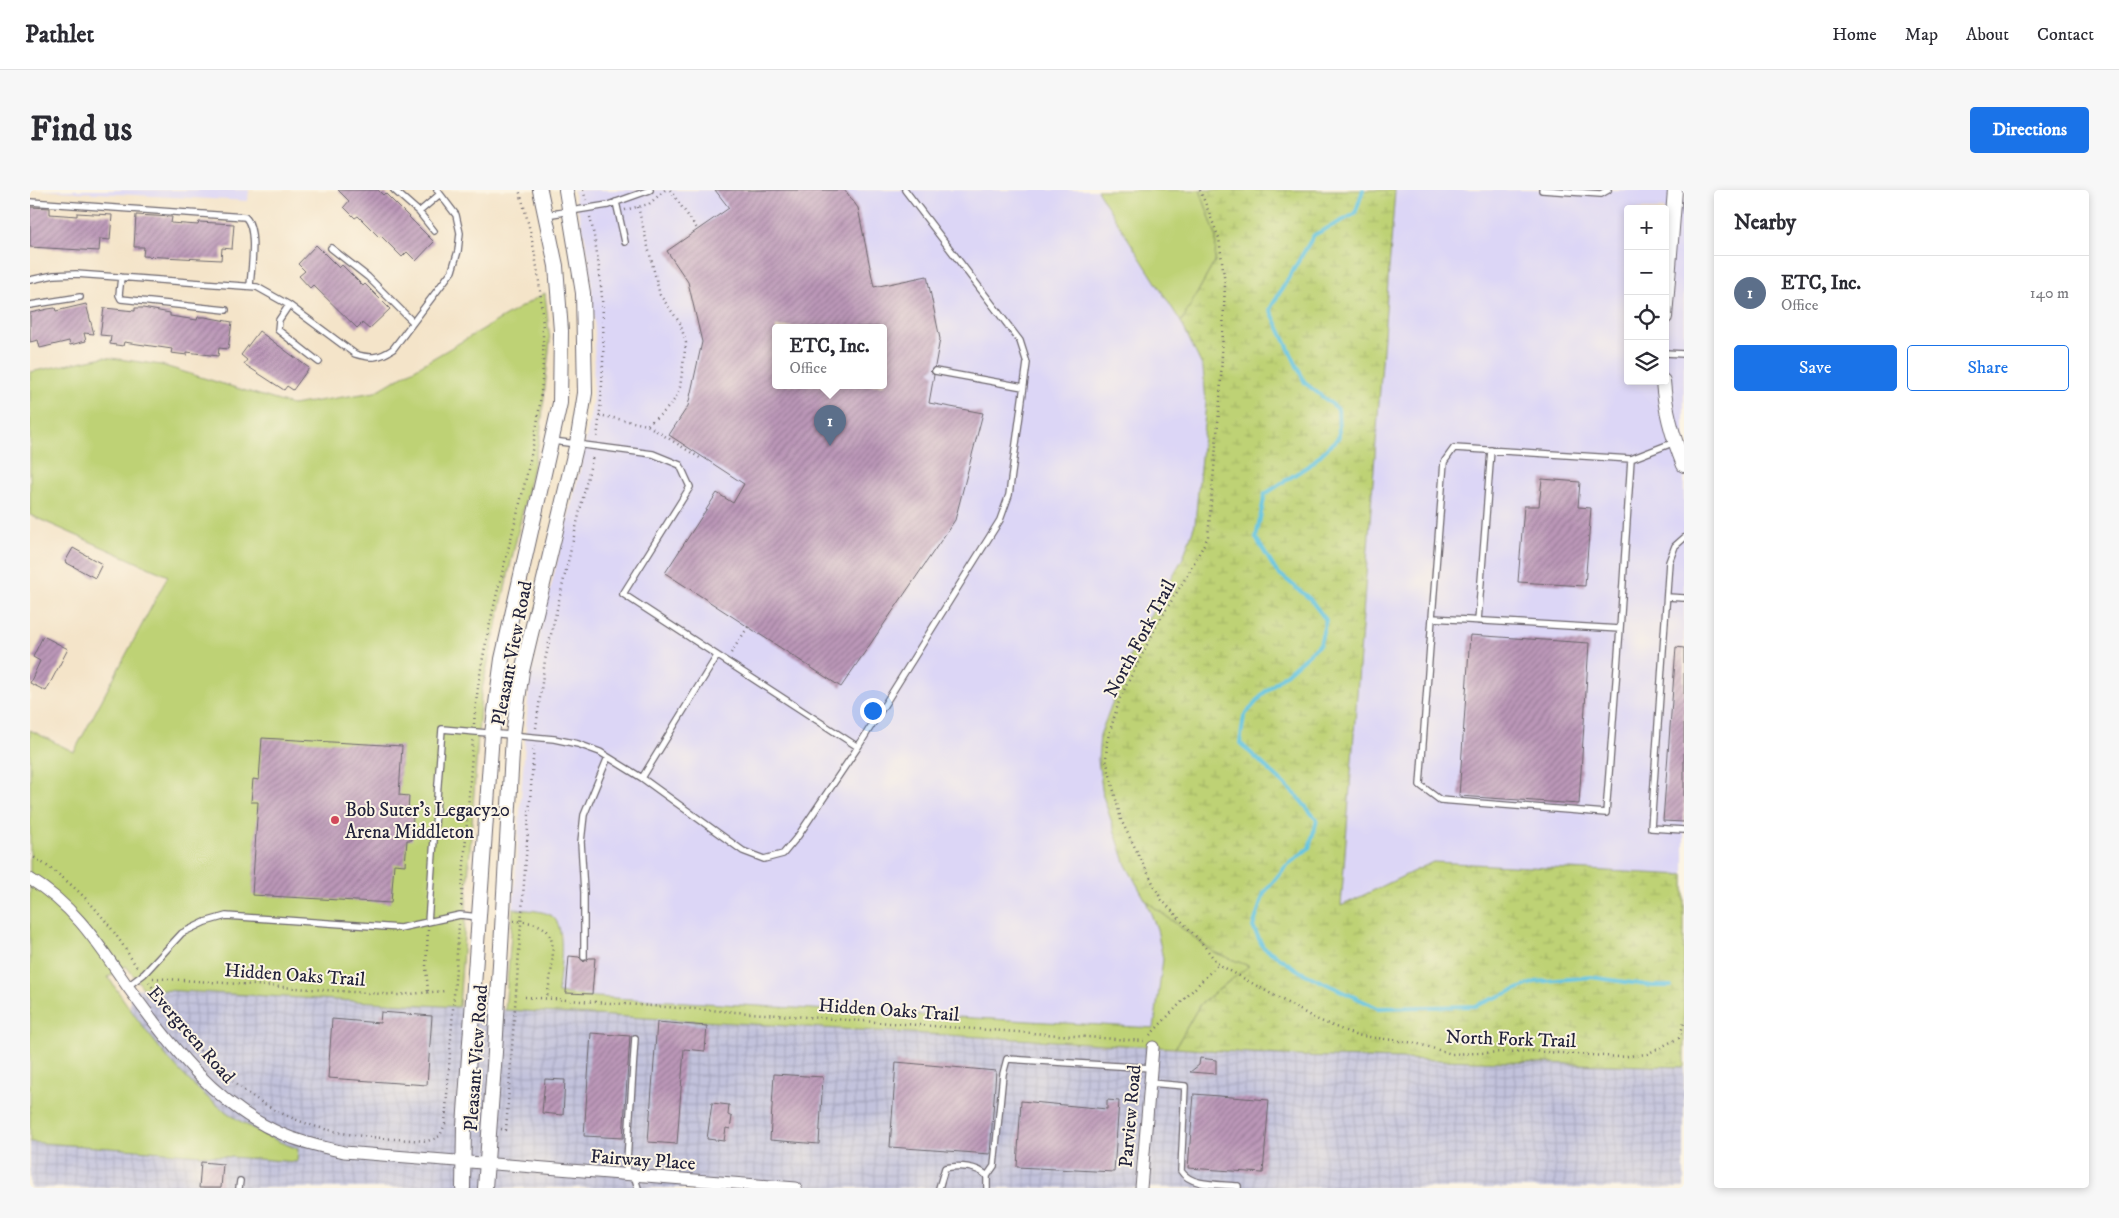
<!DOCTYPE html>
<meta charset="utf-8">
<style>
body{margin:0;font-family:"IM FELL DW Pica",serif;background:#f7f7f7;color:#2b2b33}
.controls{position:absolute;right:15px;top:15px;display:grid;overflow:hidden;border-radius:5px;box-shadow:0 2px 8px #0003}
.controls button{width:45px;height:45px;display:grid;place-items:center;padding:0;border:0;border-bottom:1px solid #e1e1e2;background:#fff;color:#2b2b33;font:25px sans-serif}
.you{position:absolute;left:842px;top:520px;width:18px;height:18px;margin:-12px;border:4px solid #fff;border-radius:50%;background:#1a73e8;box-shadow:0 0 0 8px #1a73e833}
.badge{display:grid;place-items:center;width:32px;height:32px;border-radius:50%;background:#1a73e8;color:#fff;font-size:16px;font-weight:700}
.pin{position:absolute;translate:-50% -41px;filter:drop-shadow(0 1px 2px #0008)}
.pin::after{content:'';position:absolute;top:26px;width:18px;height:15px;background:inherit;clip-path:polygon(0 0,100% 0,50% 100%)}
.popup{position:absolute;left:742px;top:134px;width:115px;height:65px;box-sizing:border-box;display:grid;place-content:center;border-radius:5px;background:#fff;filter:drop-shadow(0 1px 4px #0005);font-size:16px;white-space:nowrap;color:#7c7c81}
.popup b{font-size:19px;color:#2b2b33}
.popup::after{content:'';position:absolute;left:50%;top:100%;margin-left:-10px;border:10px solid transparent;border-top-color:#fff}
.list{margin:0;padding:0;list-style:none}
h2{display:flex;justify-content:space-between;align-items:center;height:65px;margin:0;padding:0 20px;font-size:21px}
h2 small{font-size:16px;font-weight:400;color:#7c7c81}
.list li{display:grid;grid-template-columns:32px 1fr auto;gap:15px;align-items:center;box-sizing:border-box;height:75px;padding:0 20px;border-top:1px solid #e1e1e2}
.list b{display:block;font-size:19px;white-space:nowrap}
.list p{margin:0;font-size:16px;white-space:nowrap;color:#7c7c81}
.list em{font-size:16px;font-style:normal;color:#7c7c81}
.actions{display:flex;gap:10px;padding:15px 20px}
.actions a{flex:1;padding:11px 0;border:1px solid #1a73e8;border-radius:5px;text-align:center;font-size:18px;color:#1a73e8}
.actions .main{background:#1a73e8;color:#fff}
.icon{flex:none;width:28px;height:28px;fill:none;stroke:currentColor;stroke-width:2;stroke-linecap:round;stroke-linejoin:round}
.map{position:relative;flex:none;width:1654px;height:998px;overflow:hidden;border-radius:5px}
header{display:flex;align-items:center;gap:30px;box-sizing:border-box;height:70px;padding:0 25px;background:#fff;border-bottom:1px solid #e1e1e2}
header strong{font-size:24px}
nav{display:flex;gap:28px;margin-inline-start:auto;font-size:18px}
.intro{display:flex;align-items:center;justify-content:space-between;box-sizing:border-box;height:120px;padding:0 30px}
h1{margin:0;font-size:35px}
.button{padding:12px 22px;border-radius:5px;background:#1a73e8;color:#fff;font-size:18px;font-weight:700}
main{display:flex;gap:30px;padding:0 30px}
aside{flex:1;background:#fff;border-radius:5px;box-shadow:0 2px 8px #0003}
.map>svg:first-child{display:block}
</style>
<header>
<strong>Pathlet</strong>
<nav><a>Home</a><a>Map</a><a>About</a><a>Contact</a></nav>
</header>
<div class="intro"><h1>Find us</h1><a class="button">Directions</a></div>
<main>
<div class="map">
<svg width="1654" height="998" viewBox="0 0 1654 998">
<defs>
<pattern id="industrial-grid" width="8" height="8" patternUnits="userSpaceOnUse" patternTransform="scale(1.25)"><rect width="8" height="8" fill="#c2c2dc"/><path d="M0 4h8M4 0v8" fill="none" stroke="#a6a6be"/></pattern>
<pattern id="wetland-marsh" width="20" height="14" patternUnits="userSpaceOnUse" patternTransform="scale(1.25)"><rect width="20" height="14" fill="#bed275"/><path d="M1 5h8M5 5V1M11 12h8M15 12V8" fill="none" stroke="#a3b466"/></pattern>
<pattern id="building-hatch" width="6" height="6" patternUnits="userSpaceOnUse" patternTransform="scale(1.25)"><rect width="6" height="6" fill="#bb97b8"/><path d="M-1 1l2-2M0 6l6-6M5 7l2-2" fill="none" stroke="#987b97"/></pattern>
</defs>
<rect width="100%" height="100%" fill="#fcf5e5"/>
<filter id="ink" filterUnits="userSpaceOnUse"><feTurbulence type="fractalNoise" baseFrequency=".02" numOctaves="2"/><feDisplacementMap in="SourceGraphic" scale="10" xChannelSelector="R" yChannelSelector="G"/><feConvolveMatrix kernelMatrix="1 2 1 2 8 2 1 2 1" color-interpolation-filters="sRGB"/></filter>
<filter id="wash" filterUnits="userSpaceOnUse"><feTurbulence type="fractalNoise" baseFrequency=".0096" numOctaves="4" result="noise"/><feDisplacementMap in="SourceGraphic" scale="20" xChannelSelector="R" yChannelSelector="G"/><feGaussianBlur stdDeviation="1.12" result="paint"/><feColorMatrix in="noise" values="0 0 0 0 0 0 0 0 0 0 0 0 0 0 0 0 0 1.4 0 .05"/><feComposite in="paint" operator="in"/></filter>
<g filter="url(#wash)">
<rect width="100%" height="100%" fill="#f4e4c9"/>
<!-- built -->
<path fill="#dcd6f6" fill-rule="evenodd" d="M 10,0 L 219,0 L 218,11 Z
M 543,0 L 1067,0 L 1151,132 L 1173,178 L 1176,212 L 1165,334 L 1153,368 L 1106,450 L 1070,545 L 1068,570 L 1096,675 L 1116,711 L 1127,739 L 1133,769 L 1125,838 L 566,807 L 528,803 L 532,744 L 483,719 L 499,497 L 513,429 L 553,268 L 562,214 L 565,143 L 560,79 L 555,48 ZM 746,137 L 854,137 L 854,195 L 746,195 Z
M 1364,0 L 1654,0 L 1654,685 L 1403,672 L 1311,716 ZM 1598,19 L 1635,19 L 1635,191 L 1598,191 Z"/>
<!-- industrial -->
<path fill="url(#industrial-grid)" d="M 100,798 L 1267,866 L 1654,877 L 1654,998 L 0,998 L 0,902 L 101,907 Z"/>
<!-- wetland -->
<path fill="url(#wetland-marsh)" stroke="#707a58" d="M 1170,0 L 1365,0 L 1311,716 L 1403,672 L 1654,685 L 1654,877 L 1267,866 L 1145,858 L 1170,814 L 1218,776 L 1183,762 L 1116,711 L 1096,675 L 1073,606 L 1068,570 L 1070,545 L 1106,450 L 1153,368 L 1165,334 L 1176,212 L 1173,178 L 1151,132 L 1185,71 L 1186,46 Z"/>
<!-- park -->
<path fill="#bed275" stroke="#707a58" d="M 1067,0 L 1170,0 L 1186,46 L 1185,71 L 1151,132 Z
M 515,103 L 520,151 L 510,246 L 451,503 L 429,817 L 114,799 L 96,776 L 78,787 C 131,865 176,926 268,959 L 267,972 L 0,952 L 0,540 L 44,562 L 138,386 L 0,325 L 0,182 L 74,167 L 131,175 L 262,215 L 345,202 Z
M 1116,711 L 1183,762 L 1219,776 L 1170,814 L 1145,858 L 475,820 L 483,719 C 495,720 513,720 522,726 C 538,738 529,785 528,803 L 566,807 L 1124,838 L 1133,769 L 1127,739 Z"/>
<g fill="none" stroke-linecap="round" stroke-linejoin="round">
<!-- stream -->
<path stroke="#63c4e1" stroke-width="4" d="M 1333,0 L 1325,24 L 1284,45 L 1240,119 L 1275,193 L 1308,219 L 1309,247 L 1281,274 L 1235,304 L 1226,348 L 1246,381 L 1280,409 L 1296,430 L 1290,454 L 1235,502 L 1214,526 L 1210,553 L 1266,605 L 1287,630 L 1279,658 L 1256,676 L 1234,703 L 1223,737 L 1233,757 L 1271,782 L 1348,818 L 1445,816 L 1505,792 L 1561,787 L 1623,796 L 1641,796"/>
</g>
<g id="blocks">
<!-- building -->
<path fill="url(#building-hatch)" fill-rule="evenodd" d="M 308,0 L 348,0 L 353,5 L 355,3 L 404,52 L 386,71 L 377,62 L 372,67 L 351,46 L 349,47 L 328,26 L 325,28 L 314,17 L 319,11 Z
M 685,0 L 815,0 L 828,18 L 844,97 L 897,86 L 910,149 L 905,176 L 900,181 L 904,185 L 899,213 L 953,223 L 925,330 L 811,497 L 635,383 L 687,303 L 703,313 L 714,294 L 639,245 L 658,216 L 672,152 L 658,92 L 637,61 L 699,18 ZM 746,137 L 854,137 L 854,195 L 746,195 Z
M 0,17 L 20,18 L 20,24 L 47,26 L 47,23 L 82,25 L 80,50 L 70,49 L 69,61 L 0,57 Z
M 106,25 L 142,27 L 141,33 L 168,35 L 169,32 L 204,34 L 202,59 L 192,58 L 191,70 L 113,66 L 114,57 L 104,57 Z
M 286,55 L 309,78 L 312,75 L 333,96 L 335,94 L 360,119 L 339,139 L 332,133 L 327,138 L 283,95 L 280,98 L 269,86 L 275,81 L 268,74 Z
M 56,114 L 64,144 L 54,143 L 56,151 L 40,155 L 39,151 L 10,158 L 8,150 L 0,152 L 0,123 L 18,119 L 25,118 L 26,121 Z
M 74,118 L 105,121 L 105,118 L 113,118 L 140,123 L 140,126 L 167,130 L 168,127 L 175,127 L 202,132 L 198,159 L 189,158 L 188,166 L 157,162 L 157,165 L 141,163 L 142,159 L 94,152 L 93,156 L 80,154 L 81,146 L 70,145 Z
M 229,141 L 279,178 L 263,200 L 257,196 L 254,200 L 214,174 L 217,170 L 211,165 Z
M 1512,289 L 1550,292 L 1548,317 L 1561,318 L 1555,396 L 1488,392 L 1494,316 L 1509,316 Z
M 43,358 L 72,374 L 65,388 L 35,372 Z
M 1440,445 L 1559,453 L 1549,614 L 1429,606 Z
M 13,446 L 38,459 L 16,501 L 0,493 L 10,471 L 3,467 Z
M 1646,457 L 1654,458 L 1654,632 L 1633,631 Z
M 232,548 L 372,556 L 369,605 L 379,606 L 378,623 L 383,623 L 382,650 L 377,650 L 375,675 L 364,674 L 361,713 L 222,705 L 228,612 L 221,612 L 223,589 L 229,590 Z
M 539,766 L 549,767 L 554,772 L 559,768 L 565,768 L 562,804 L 536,803 Z
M 351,822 L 402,826 L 397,895 L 298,888 L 302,829 L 350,833 Z
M 627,832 L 677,836 L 675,861 L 654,859 L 647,954 L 618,952 Z
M 561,843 L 600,846 L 593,948 L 554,946 Z
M 1170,868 L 1186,870 L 1186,884 L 1160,882 L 1169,875 Z
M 866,872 L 966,881 L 960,964 L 860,957 Z
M 744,884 L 793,887 L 789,954 L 740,950 Z
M 515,889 L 535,890 L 533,925 L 512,923 Z
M 1164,904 L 1239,910 L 1233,983 L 1158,978 Z
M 1077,910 L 1089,911 L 1084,982 L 987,977 L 991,911 L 1077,919 Z
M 682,913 L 699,915 L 698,925 L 702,927 L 700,939 L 696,938 L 694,951 L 677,949 Z
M 171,972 L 193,974 L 191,998 L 169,998 Z"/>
</g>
</g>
<g filter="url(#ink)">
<use href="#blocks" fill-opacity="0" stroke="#6c666d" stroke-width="1"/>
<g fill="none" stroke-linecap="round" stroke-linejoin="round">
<!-- service casing -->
<g stroke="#6c666d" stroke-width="8">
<path id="service" d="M 364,0 L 389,22
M 1512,0 L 1571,4 L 1578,0
M 0,12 L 215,27 C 228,38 221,80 220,96
M 586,12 L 595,52
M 516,25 L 578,15 L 620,0
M 404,41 L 389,22 L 410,4
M 301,58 L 338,87 L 383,132
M 91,87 L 89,105 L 91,109 L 196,120
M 0,90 L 24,85 L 46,84 L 227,97 L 259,115 L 325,164 C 341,169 350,168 363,159 L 422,81 L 428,61 L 430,43 L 426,25 L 407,0
M 0,115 L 50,107
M 259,115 L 249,130 L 248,140 L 289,172
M 1635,163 L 1654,164
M 905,181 L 993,197
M 523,251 L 623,264 L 650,275 L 660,297 L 593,404 L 828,557 L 970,330 L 979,305 L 997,173 L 990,151 L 875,0
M 1601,269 L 1590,439 L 1402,428 L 1414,272 L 1424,258 L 1601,269 L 1645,252
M 1654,348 L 1645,356 L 1639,372 L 1621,638 L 1654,640
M 1637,407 L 1654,408
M 1402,428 L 1390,595 L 1410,610 L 1576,623 L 1590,439
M 1448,431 L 1461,260
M 612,588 L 687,466
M 398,732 L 412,539 L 524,549 L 548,554 L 570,562 L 612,588 L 713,661 L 734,669 L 753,664 L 768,646 L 828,557
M 554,767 L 554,702 L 551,652 L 554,625 L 578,567
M 98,796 L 114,784 L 152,743 L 175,732 L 196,726 L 370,738 L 430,725 L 449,727
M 1120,893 L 1155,896 L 1151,981 C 1161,997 1191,994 1208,996 L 1208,998
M 596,985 L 605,848
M 604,985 L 608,998
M 957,986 L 964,976 L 973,884 L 977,869 L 1121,878
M 209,998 L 210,991
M 909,998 L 915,978 C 929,975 947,976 957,986 L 957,998"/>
</g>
<!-- minor casing -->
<g stroke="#6c666d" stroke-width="13">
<path id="minor" d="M 0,689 C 46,717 68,754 98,797 C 139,854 186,916 252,944 C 272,953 293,957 314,962 L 766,998
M 1111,998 L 1123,857"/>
</g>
<!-- tertiary casing -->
<g stroke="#6c666d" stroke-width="16">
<path id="tertiary" d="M 1635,127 L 1645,0
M 1633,191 C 1635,220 1643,248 1654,275
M 433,998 L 434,936 L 462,544 L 472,469 L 530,213 L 531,141 L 526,76 L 510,0
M 455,998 L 465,862 L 483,545 L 492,481 L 547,253 L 555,203 L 553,103 L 536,0"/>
</g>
<!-- path -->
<path stroke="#6c666d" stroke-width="2.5" stroke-dasharray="1 4" stroke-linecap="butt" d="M 553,0 L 556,10
M 640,0 L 668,40
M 1170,0 L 1189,48 L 1195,94 L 1190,210 L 1178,347 L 1158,384 L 1129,431 L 1090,508 L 1077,551 L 1076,569 L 1091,630 L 1131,709 L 1171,752 L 1188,774 L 1286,829 L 1325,845 L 1385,853 L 1422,864 L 1503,861 L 1589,867 L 1617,864 L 1649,848 L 1654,833
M 608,17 L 630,105 L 650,133 L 656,153 L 650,197 L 645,209 L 635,221 L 617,235
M 595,20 L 619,14 L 635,0
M 560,27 C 577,101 576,173 567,248
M 569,225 L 617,235 L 670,268 L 671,266
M 701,463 L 718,437
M 444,534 C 452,433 488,339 506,240 C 520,160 513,77 489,0
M 506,538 L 515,470 L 563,265
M 0,665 C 27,681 53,703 73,728 C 86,743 97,762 108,779
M 431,716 L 443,549
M 484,731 C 494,732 507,732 515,739 C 530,751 519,791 517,808
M 398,740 L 396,776 L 398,802
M 123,788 L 367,805 L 416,801
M 119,792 C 164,862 217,922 303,941 C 334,948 366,949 398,951 L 410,946 L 415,934 L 429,734
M 495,807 L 1114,851
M 1120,845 L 1188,774
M 471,939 L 476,940 L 504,556"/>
<!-- service -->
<use href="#service" stroke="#fff" stroke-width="5.5"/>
<!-- minor -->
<use href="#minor" stroke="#fff" stroke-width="11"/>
<!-- tertiary -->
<use href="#tertiary" stroke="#fff" stroke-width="14"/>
</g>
</g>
<!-- markers -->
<circle fill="#d1495b" stroke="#fcf5e5" stroke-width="2" cx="305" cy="630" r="5"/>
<g text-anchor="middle" stroke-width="4" stroke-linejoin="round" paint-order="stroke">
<!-- street labels -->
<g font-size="19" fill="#22223b" stroke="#fcf5e5">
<text transform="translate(1109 448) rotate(-62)" y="7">North Fork Trail</text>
<text transform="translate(481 463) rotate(-79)" y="7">Pleasant View Road</text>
<text transform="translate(265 784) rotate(4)" y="7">Hidden Oaks Trail</text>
<text transform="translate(859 819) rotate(4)" y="7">Hidden Oaks Trail</text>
<text transform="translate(162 844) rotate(49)" y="7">Evergreen Road</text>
<text transform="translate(1481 848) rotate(2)" y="7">North Fork Trail</text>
<text transform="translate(445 868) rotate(-86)" y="7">Pleasant View Road</text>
<text transform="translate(1099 926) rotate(-85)" y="7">Parview Road</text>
<text transform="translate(613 969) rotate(4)" y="7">Fairway Place</text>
</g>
<!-- poi labels -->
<g font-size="19" fill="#22223b" stroke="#fcf5e5" text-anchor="start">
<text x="315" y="626">Bob Suter's Legacy20<tspan x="315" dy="22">Arena Middleton</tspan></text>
</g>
</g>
</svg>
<div class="controls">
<button>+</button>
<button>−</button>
<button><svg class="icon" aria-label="locate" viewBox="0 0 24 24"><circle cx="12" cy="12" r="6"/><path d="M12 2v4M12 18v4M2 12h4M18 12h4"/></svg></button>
<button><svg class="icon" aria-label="layers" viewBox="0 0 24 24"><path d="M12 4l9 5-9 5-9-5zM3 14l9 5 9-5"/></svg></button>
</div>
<div class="you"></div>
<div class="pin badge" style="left:800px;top:256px;background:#5c6f8a">1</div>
<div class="popup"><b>ETC, Inc.</b>Office</div>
</div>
<aside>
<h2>Nearby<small></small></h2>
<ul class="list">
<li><span class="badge" style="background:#5c6f8a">1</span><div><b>ETC, Inc.</b><p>Office</p></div><em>140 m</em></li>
</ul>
<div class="actions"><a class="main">Save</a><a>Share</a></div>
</aside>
</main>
